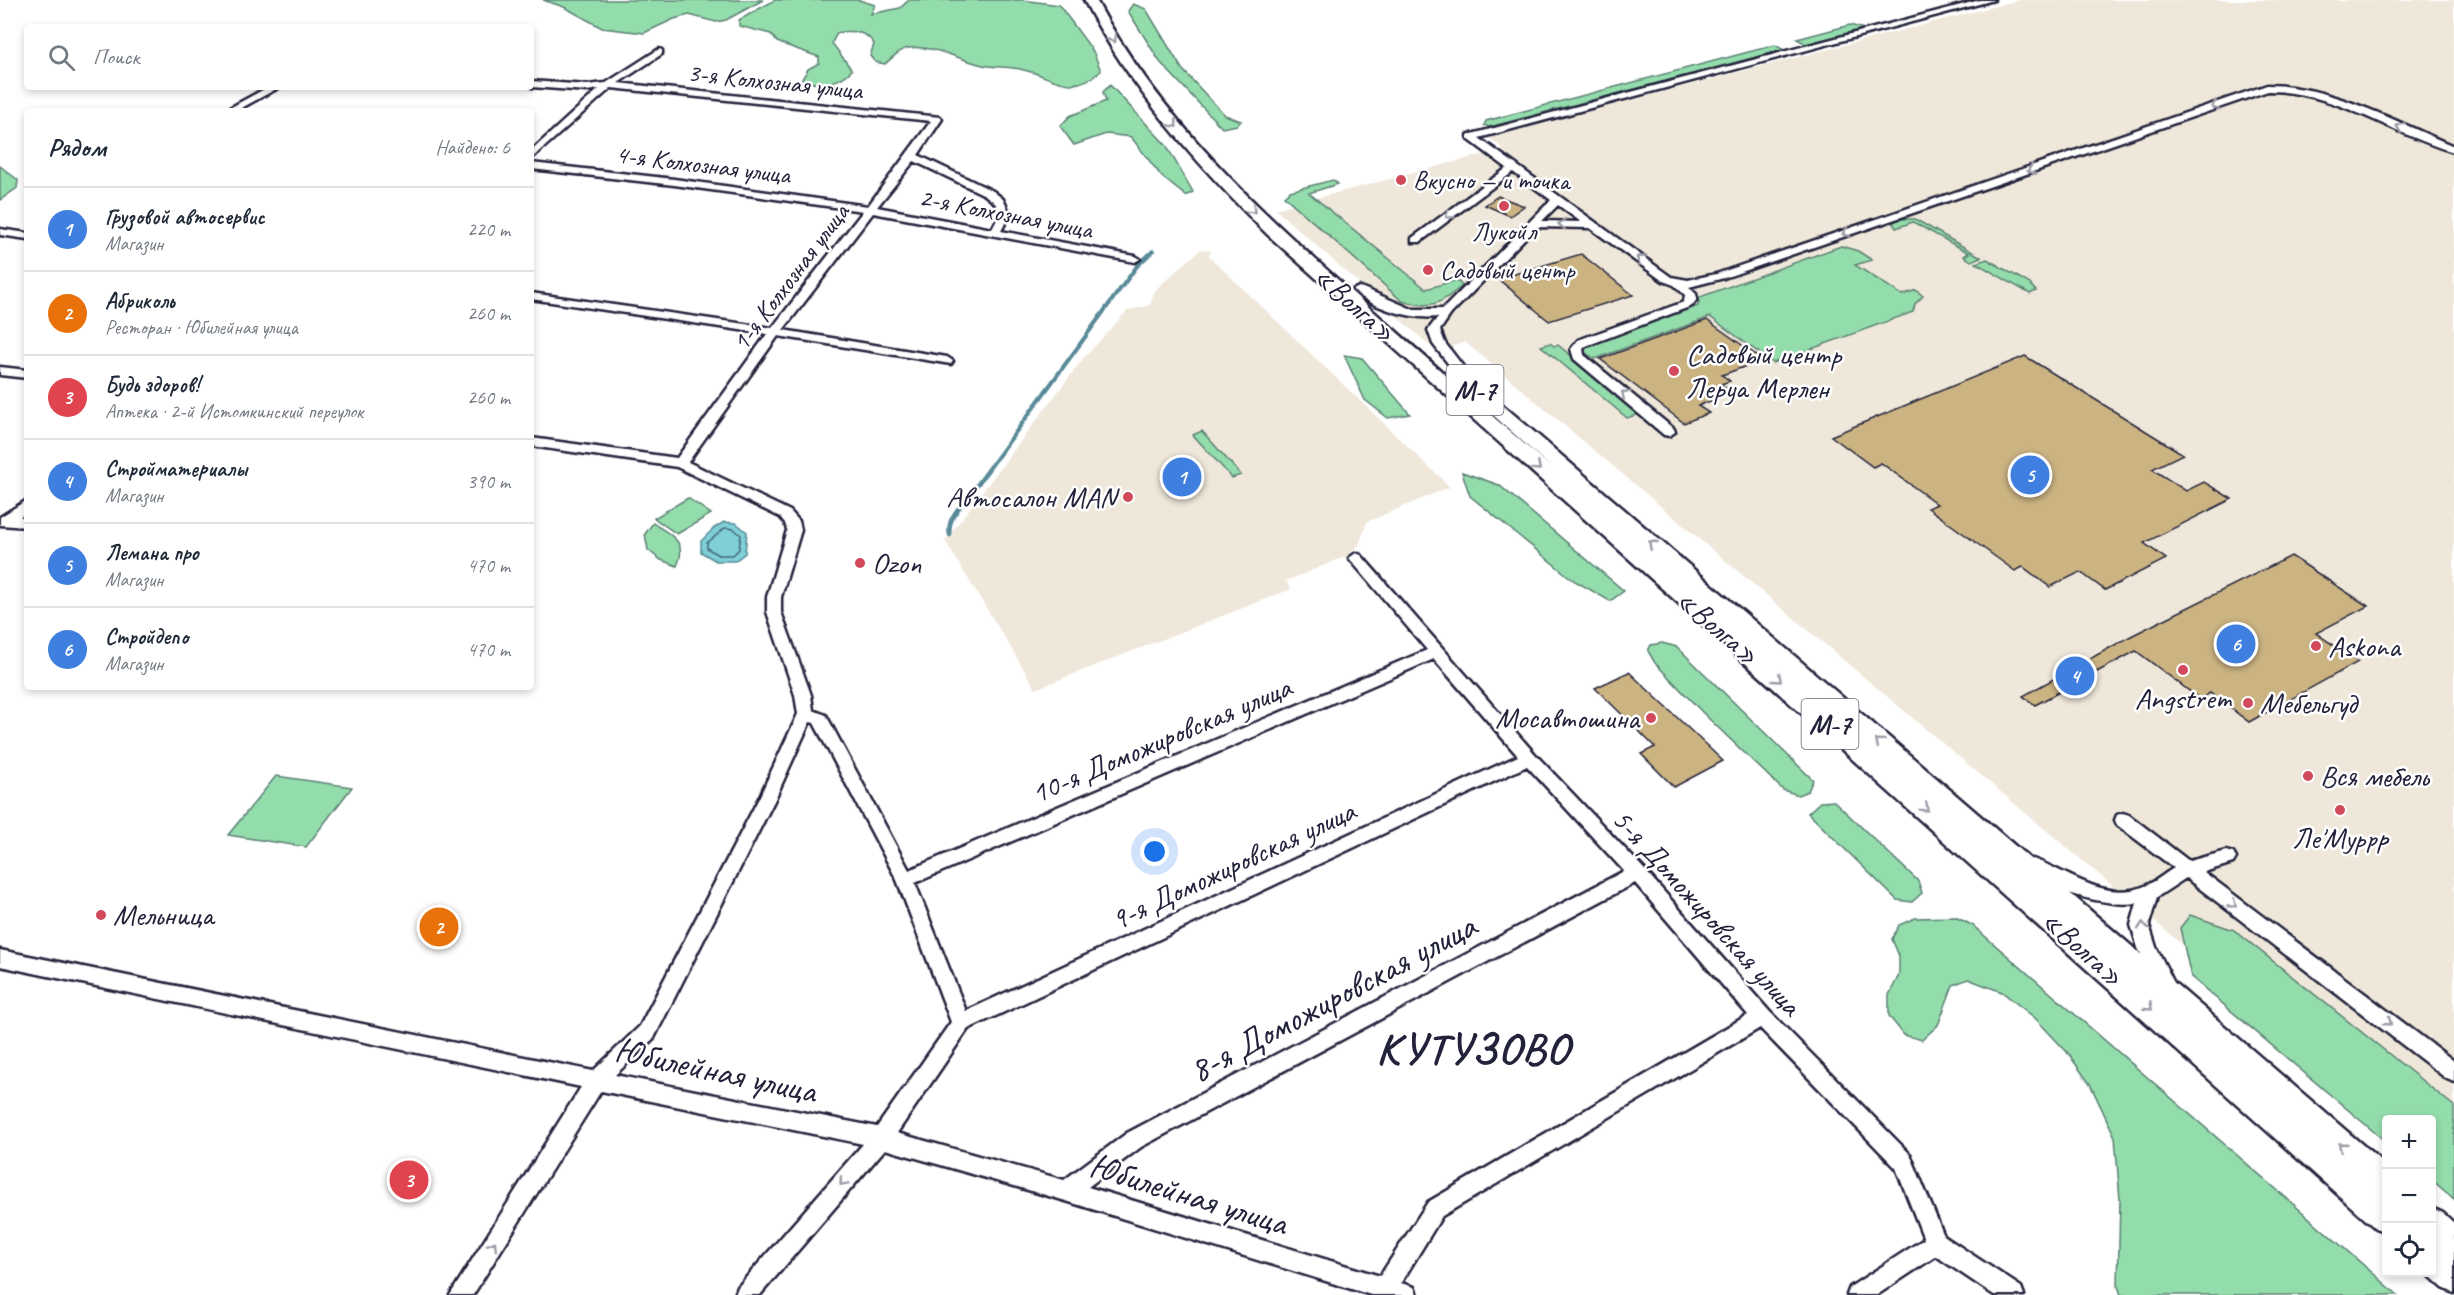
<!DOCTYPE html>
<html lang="ru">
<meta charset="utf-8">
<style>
body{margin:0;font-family:Caveat,sans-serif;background:#f6f6f7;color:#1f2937}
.controls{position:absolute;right:18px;bottom:18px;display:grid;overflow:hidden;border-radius:6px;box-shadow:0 3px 9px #0003}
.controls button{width:54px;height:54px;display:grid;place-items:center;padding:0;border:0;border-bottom:2px solid #e0e1e3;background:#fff;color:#1f2937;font:30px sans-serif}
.you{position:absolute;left:1155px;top:852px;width:21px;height:21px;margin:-15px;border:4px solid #fff;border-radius:50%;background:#1a73e8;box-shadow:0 0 0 9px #1a73e833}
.badge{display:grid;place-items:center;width:39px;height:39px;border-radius:50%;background:#d1495b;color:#fff;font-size:20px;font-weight:700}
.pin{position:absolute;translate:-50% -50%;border:3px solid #fff;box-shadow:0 2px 6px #0006}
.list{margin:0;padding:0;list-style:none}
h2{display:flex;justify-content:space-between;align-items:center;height:78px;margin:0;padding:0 24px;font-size:26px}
h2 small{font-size:20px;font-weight:400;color:#747a83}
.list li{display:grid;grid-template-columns:39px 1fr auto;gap:18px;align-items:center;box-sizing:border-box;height:84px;padding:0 24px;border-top:2px solid #e0e1e3}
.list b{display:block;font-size:22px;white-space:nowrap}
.list p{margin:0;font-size:20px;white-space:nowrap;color:#747a83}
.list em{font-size:20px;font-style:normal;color:#747a83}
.icon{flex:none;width:33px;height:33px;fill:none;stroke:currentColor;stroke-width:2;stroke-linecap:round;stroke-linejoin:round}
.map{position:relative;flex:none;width:2454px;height:1295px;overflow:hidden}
.search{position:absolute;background:#fff;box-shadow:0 3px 9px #0003;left:24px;top:24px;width:510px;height:66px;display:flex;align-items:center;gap:15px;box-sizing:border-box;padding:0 21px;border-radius:6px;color:#747a83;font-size:22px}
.panel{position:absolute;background:#fff;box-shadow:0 3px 9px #0003;left:24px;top:108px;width:510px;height:582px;border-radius:6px}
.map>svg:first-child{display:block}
</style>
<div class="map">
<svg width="2454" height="1295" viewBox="0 0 2454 1295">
<rect width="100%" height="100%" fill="#fff"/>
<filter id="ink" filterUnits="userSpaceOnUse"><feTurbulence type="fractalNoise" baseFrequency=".0167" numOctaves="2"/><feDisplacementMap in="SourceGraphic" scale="12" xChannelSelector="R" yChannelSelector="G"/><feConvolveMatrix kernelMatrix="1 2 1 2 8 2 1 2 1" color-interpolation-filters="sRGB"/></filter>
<g filter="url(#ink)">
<!-- built -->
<path fill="#efe8da" d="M 2019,0 L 2454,0 L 2454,1173 L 2432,1120 L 2390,1119 L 1465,342 L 1437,352 L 1275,209 L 1504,149 L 1488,137 Z
M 1201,249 L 1211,251 L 1209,256 L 1450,487 L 1367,522 L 1359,545 L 1347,556 L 1286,581 L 1291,589 L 1036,689 L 945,541 L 1083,359 L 1127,311 L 1150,305 L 1155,290 Z"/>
<!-- green -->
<path fill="#93dcab" stroke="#5a7f73" stroke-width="1.5" d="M 543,0 L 763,0 L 726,20 L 716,22 L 689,15 L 674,19 L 644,33 L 602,28 L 564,7 Z
M 775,0 L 859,0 L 875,5 L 871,14 L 900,8 L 909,0 L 1022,0 L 1059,5 L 1093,51 L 1101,71 C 1070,97 1055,77 1024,70 C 1011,66 996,68 983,65 C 960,60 931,44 908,48 C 899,50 892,58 885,64 L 875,62 L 870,56 L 874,44 C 866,31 851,30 837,33 L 832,43 L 852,70 C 840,83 818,88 802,79 L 808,69 L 819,63 L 819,57 L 777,42 L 771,34 L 739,26 L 739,20 Z
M 1133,4 L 1146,9 L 1182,69 L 1207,96 L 1225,115 L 1241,121 L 1237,125 L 1222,128 L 1160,62 L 1128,11 Z
M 1850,25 L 1864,29 L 1806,44 L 1797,39 Z
M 1775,45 L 1784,50 L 1489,127 L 1484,125 L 1486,121 Z
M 1110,85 L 1166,145 L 1193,192 L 1186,196 L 1162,177 L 1131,137 L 1106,134 L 1074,145 L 1060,126 L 1070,116 L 1106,101 L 1103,92 Z
M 0,166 L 18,180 L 17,188 L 0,200 Z
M 1333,180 L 1338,184 L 1309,193 L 1426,289 L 1457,280 L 1462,286 C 1440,305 1430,309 1402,301 L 1284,196 L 1290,191 Z
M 1899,219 L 1915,219 L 1981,257 L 1971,261 L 1964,256 L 1969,253 L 1913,222 L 1896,228 L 1893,222 Z
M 1841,246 L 1858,251 L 1872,260 L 1855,265 L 1902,295 L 1916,290 L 1923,296 L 1915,304 L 1913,312 L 1773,363 L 1710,317 L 1595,359 L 1583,351 L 1588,346 L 1698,306 L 1700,297 Z
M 1987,259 L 2030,284 L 2036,291 L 2030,294 L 1976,263 Z
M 1550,343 L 1554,346 L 1558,345 L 1642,413 L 1627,418 L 1541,346 Z
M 1344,355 L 1362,358 L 1410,414 L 1388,418 L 1365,400 Z
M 1202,431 L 1241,475 L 1232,478 L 1193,435 Z
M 1462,472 L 1499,485 L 1624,591 L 1610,601 L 1573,580 L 1470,496 Z
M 688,498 L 711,514 L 677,534 L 654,518 Z
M 653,523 C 672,536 688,541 677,566 L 661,560 L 648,550 L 645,534 Z
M 1662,643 L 1677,647 L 1813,780 L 1808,791 L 1798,795 L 1783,790 L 1704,714 L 1655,663 L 1648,651 L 1651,645 Z
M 276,776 L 352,787 L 306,847 L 228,835 Z
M 1834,801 L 1918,881 L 1922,893 L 1912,902 L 1897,900 L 1808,813 L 1820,802 Z
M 2190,915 L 2234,930 L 2454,1106 L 2454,1199 L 2432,1180 L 2432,1120 L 2386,1120 L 2386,1142 L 2191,977 L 2180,928 Z
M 1955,917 L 1972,925 L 2398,1295 L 2121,1295 L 2118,1286 L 2120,1200 L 2115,1137 L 2090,1084 L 2067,1052 L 2035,1018 L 2002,992 L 1968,979 L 1953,985 L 1938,1025 L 1922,1040 L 1904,1035 L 1889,1016 L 1889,995 L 1899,975 L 1899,956 L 1892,939 L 1899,925 L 1915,918 Z"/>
<!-- water -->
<path fill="#7ecfd6" stroke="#598a98" stroke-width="1.5" d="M 724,522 L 736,523 L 747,532 L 745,553 L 735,561 L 716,561 L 701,552 L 701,541 L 714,528 Z"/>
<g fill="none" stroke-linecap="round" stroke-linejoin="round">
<!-- shore -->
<path stroke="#476779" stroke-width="1.5" d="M 725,528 L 734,529 L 741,535 L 739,549 L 733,555 L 718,555 L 707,548 L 707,543 Z"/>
<!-- stream-far1 -->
<path stroke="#598a98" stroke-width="4" d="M 969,496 L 1137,266 L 1153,251"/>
<!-- stream -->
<path stroke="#598a98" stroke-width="4.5" d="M 950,535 C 946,519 961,506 970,494"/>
</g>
<!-- building -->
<path fill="#cbb382" stroke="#22223b" stroke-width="1.5" d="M 1498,196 L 1524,206 L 1510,216 L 1485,205 Z
M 1581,254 L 1633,295 L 1549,321 L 1498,279 Z
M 1707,320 L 1763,360 L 1722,375 L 1730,381 L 1721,384 L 1732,392 L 1698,406 L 1709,413 L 1684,423 L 1600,359 Z
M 2025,356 L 2183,454 L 2152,469 L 2186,491 L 2204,482 L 2232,499 L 2144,543 L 2166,559 L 2105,590 L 2080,572 L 2050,587 L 2023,567 L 2015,571 L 1928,508 L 1937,504 L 1881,463 L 1873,467 L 1831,436 Z
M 2291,556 L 2368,606 L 2316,633 L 2358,662 L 2249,722 L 2210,693 L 2200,699 L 2136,651 L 2035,705 L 2023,696 L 2131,636 Z
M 1629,672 L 1723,761 L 1674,787 L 1641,754 L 1655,747 L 1595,688 Z"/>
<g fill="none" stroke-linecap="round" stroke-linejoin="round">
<!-- minor casing -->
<g stroke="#22223b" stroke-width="5">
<path id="minor" d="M 1980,0 L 1994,0 L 1479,138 L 1671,277 L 1688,280 L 1716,274 L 2267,85 C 2329,85 2397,122 2454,146 L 2454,152 C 2391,134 2335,91 2268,91 L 1724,278 L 1689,287 L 1696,294 L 1697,299 L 1692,306 L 1586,346 L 1583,349 L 1584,355 L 1674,429 L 1675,432 L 1669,436 L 1664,435 L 1574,359 L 1571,349 L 1578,340 L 1684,302 L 1685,295 L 1674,285 L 1663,281 L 1590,228 L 1536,227 L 1451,314 L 1440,330 L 1445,343 L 1478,386 L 1480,389 L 1478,392 L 1470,392 L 1433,344 L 1428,330 L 1438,317 C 1413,320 1371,308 1353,290 L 1359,287 L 1363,288 L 1412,309 L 1443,309 L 1551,200 L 1513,172 L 1420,242 L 1412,242 L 1412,238 L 1507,168 L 1468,139 L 1468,135 ZM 1558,205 L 1581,222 L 1542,221 Z
M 659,49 L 662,50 L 662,54 L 618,83 L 940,117 L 942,119 L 918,155 L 993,191 L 1003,199 L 1010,214 L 1001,231 L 1135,256 L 1140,259 L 1135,262 L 873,213 L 783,330 L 947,357 L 953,361 L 951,364 L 778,336 L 688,462 L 790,511 L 799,521 L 801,530 L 781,597 L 781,612 L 811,695 L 813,710 L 826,715 L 909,870 L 1427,650 L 1349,558 L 1356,553 L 1361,555 L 1535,754 L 1643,868 L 1769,1011 L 1910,1154 L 1944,1236 L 2021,1287 L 2024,1295 L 1994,1295 L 1936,1256 L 1877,1295 L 1847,1295 L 1850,1287 L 1924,1239 L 1896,1168 L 1760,1028 L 1442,1216 L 1401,1283 L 1414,1287 L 1417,1295 L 1371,1295 L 1066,1201 L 885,1149 L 760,1295 L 735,1295 L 738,1287 L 863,1144 L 601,1091 L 473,1295 L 450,1295 L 581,1087 L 0,966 L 0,950 L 593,1071 L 640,1026 L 759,798 L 798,714 L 795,695 L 767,612 L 767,597 L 787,530 L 785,523 L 780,517 L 677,467 L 531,446 L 531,438 L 677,458 L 767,334 L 531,299 L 531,293 L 772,328 L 863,211 L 674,185 L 531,169 L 531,163 L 674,179 L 868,206 L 931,121 L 611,88 L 531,159 L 531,151 L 599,89 L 587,91 L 531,87 L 531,81 L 587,85 L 606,83 ZM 914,161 L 985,195 L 995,203 L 1000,214 L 992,229 L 877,207 ZM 1434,659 L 1518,756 L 966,1011 L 915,883 ZM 810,722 L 814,723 L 897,880 L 951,1022 L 877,1127 L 615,1075 L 654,1038 L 775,799 ZM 1527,766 L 1624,871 L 1127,1133 L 1064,1180 L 897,1133 L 968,1029 ZM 1635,883 L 1748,1015 L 1428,1202 L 1380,1276 L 1088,1187 L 1141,1147 Z
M 268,87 L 280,87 L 236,111 L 224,111 Z
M 0,229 L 27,233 L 27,239 L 0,235 Z
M 0,367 L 27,370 L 27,378 L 0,375 Z
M 27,500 L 27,511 L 20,517 L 27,517 L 27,527 L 0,525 L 0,517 Z
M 2123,813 L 2129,815 L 2189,861 L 2227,851 L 2233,853 L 2236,858 L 2233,863 L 2204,872 L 2454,1061 L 2454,1082 L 2447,1079 L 2186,878 L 2157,897 L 2149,925 L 2156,947 L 2175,985 L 2173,991 L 2166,993 L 2159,991 L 2138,948 L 2131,925 L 2137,903 C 2112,908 2036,889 2024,866 L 2027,861 L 2033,859 C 2068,871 2105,903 2145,886 C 2155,882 2164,874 2174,868 L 2117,825 L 2115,820 L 2117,815 Z"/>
</g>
<!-- highway casing -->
<g stroke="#22223b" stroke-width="5">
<path id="highway" d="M 1084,0 L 1096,0 C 1161,121 1261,212 1363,302 C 1426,358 1490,414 1554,470 L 1454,380 L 1457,376 L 1469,376 L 2386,1165 L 2386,1232 L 2375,1228 L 1268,235 C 1197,164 1131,90 1084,0 Z
M 2432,1208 L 2443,1213 L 2454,1223 L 2454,1293 L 2443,1288 L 2425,1272 L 2432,1272 Z"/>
</g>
<!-- minor -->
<use href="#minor" fill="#fff" fill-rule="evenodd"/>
<!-- highway -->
<use href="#highway" fill="#fff" fill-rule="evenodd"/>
</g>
<!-- one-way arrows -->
<defs><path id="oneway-chevron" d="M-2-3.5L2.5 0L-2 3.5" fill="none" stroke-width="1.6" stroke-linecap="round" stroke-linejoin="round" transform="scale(1.5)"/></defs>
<g stroke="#9c9ca7">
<use href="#oneway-chevron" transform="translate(1113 39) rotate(58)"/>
<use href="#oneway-chevron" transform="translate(2215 106) rotate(160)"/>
<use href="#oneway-chevron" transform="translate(1174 124) rotate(50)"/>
<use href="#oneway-chevron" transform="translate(2400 127) rotate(-158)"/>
<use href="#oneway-chevron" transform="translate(2031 170) rotate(161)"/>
<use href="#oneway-chevron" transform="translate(1252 210) rotate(44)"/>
<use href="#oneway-chevron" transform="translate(1449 215) rotate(143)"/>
<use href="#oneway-chevron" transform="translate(1562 224) rotate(-178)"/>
<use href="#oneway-chevron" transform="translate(1846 233) rotate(161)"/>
<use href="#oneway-chevron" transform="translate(1640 259) rotate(-144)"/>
<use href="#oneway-chevron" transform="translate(1625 394) rotate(-140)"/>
<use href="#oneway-chevron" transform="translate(1537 467) rotate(42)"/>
<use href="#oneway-chevron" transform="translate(1652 544) rotate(-139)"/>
<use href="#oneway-chevron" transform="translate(1778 679) rotate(41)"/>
<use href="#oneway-chevron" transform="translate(1879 742) rotate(-140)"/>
<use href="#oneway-chevron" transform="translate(1925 808) rotate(42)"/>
<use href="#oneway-chevron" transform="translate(2233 904) rotate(37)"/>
<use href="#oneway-chevron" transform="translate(2143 926) rotate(-95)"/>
<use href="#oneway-chevron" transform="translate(2149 1007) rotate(42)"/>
<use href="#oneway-chevron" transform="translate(2388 1022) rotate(38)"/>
<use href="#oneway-chevron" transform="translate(2342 1146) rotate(-139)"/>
<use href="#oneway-chevron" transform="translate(843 1182) rotate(131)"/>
<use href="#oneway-chevron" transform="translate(493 1245) rotate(-58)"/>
</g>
</g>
<!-- markers -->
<g fill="#d1495b" stroke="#fff" stroke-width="2">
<circle cx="1401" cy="180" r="6"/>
<circle cx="1504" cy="206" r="6"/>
<circle cx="1428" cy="270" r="6"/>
<circle cx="1674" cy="371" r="6"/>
<circle cx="1128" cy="497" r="6"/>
<circle cx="860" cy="563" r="6"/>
<circle cx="2316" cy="646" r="6"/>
<circle cx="2183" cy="670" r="6"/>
<circle cx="2248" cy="703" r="6"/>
<circle cx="1651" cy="718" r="6"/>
<circle cx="2308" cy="776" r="6"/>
<circle cx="2340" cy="810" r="6"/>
<circle cx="101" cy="915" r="6"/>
</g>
<g text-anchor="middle" stroke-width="5" stroke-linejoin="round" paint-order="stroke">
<!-- far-street labels -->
<g font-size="26" fill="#22223b" stroke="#fff">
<text transform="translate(775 81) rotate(6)" y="9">3-я Колхозная улица</text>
<text transform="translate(703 164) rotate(7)" y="9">4-я Колхозная улица</text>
<text transform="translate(1006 213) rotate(11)" y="9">2-я Колхозная улица</text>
<text transform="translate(790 277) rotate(-53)" y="9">1-я Колхозная улица</text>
</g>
<!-- far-poi labels -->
<g font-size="26" fill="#22223b" stroke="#fff" text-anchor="start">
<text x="1413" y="189">Вкусно — и точка</text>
<text x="1504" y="240" text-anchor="middle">Лукойл</text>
<text x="1440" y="279">Садовый центр</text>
</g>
<!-- shield labels -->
<g fill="#fff" stroke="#646476" stroke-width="1.5">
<rect x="1446.5" y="365" width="57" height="50" rx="4.5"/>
<rect x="1801.5" y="699" width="57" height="50" rx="4.5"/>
</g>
<g font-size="28" font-weight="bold" fill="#22223b">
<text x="1475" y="400">М-7</text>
<text x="1830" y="734">М-7</text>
</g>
<!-- street labels -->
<g font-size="30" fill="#22223b" stroke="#fff">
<text transform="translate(1355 304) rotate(42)" y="10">«Волга»</text>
<text transform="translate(1718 627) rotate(41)" y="10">«Волга»</text>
<text transform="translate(1161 740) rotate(-23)" y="10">10-я Доможировская улица</text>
<text transform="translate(1233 865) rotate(-25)" y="10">9-я Доможировская улица</text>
<text transform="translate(1707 912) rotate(48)" y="10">5-я Доможировская улица</text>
<text transform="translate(2083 948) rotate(42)" y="10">«Волга»</text>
</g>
<!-- poi labels -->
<g font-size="30" fill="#22223b" stroke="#fff" text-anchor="start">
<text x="1686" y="364">Садовый центр<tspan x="1686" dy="34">Леруа Мерлен</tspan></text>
<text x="1116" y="507" text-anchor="end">Автосалон MAN</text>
<text x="872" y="573">Ozon</text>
<text x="2328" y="656">Askona</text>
<text x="2183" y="708" text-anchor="middle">Angstrem</text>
<text x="2260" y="713">Мебельгуд</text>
<text x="1639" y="728" text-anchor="end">Мосавтошина</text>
<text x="2320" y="786">Вся мебель</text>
<text x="2340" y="848" text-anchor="middle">Ле'Муррр</text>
<text x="113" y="925">Мельница</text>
</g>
<!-- near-street labels -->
<g font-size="36" fill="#22223b" stroke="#fff">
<text transform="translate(1332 997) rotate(-28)" y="13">8-я Доможировская улица</text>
<text transform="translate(716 1069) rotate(12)" y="13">Юбилейная улица</text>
<text transform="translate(1189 1193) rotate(17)" y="13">Юбилейная улица</text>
</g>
<!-- near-district labels -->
<g font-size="44" font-weight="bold" letter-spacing="1.5" fill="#22223b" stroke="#fff">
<text x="1473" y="1063">КУТУЗОВО</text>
</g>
</g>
</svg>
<div class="controls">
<button>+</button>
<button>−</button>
<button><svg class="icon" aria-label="locate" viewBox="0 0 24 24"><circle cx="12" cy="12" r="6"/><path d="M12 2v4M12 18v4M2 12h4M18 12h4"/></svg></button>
</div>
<div class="you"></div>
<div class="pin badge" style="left:1182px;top:477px;background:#3f7fe0">1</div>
<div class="pin badge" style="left:439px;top:927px;background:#e8710a">2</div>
<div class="pin badge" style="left:409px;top:1180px;background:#e0444e">3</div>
<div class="pin badge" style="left:2075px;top:676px;background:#3f7fe0">4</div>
<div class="pin badge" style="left:2030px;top:475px;background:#3f7fe0">5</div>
<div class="pin badge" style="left:2236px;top:644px;background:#3f7fe0">6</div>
<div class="search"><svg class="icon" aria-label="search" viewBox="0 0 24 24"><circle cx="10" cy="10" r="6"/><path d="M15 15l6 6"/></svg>Поиск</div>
<section class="panel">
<h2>Рядом<small>Найдено: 6</small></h2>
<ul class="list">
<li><span class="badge" style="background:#3f7fe0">1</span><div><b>Грузовой автосервис</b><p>Магазин</p></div><em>220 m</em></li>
<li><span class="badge" style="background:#e8710a">2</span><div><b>Абриколь</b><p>Ресторан · Юбилейная улица</p></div><em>260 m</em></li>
<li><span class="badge" style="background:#e0444e">3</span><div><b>Будь здоров!</b><p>Аптека · 2-й Истомкинский переулок</p></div><em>260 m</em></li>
<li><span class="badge" style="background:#3f7fe0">4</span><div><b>Стройматериалы</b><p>Магазин</p></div><em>390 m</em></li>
<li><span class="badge" style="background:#3f7fe0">5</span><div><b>Лемана про</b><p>Магазин</p></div><em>470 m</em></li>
<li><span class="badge" style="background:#3f7fe0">6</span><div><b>Стройдепо</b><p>Магазин</p></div><em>470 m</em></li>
</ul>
</section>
</div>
